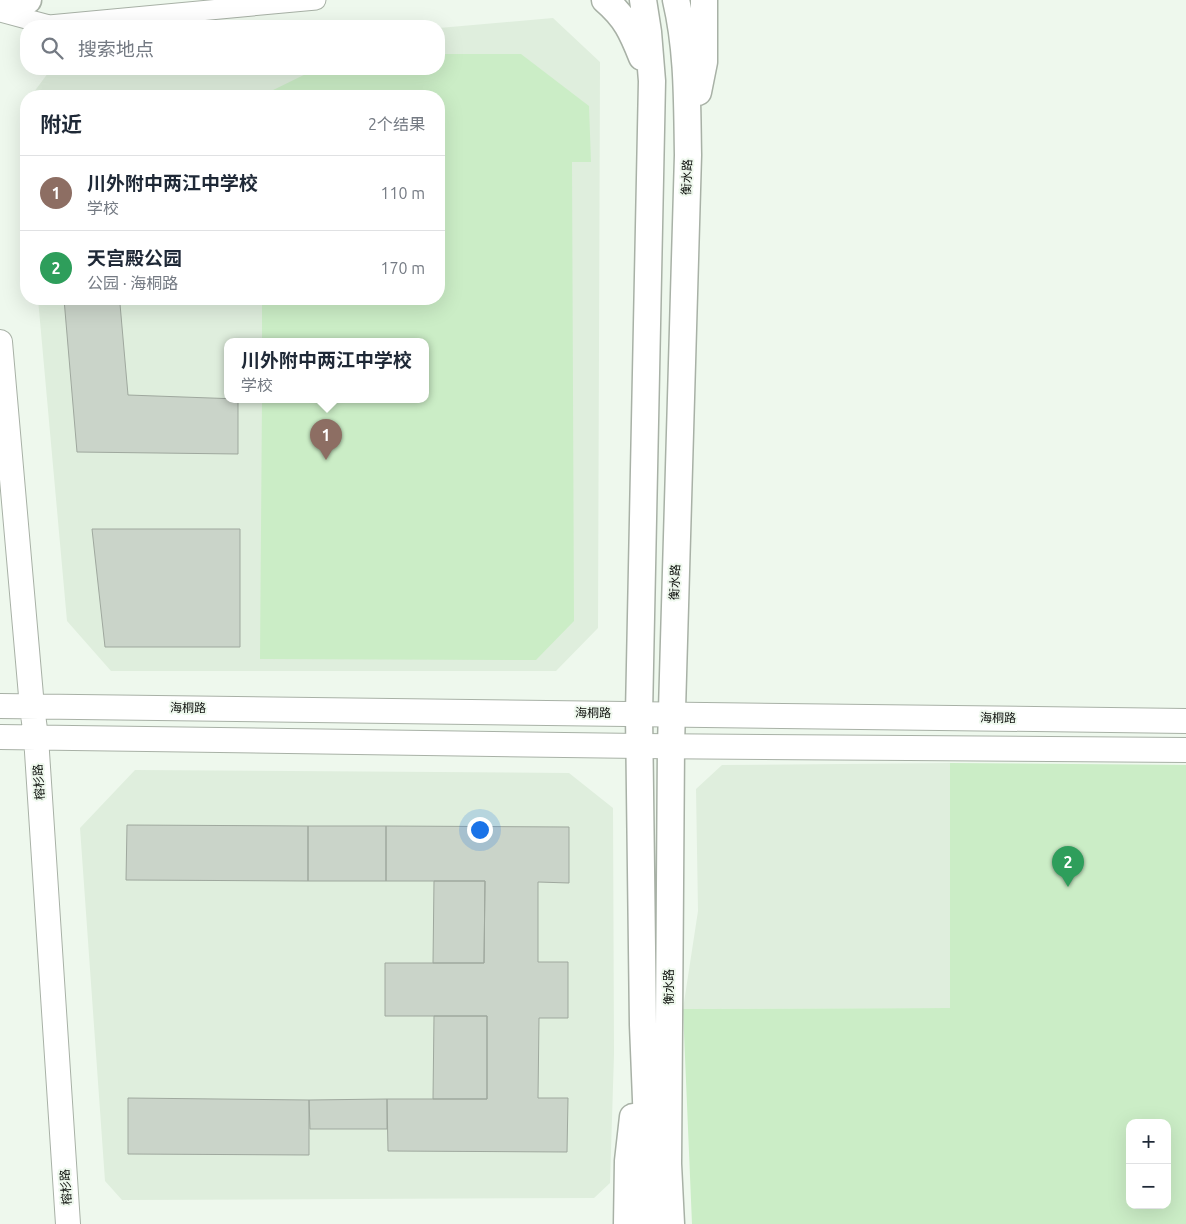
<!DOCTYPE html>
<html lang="zh">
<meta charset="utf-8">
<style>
body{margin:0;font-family:Ubuntu,"Noto Sans SC",sans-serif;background:#f6f6f7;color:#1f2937}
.controls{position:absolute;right:15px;bottom:15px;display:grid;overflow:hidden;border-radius:10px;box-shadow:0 5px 20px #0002}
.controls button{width:45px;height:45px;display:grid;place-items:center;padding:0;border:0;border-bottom:1px solid #e0e1e3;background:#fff;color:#1f2937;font:25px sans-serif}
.you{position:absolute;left:479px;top:829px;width:18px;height:18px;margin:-12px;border:4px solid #fff;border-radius:50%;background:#1a73e8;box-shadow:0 0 0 8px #1a73e833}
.badge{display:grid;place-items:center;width:32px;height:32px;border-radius:50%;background:#2563eb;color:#fff;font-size:16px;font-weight:700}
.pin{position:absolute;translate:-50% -41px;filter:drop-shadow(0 1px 2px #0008)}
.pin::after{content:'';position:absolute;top:26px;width:18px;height:15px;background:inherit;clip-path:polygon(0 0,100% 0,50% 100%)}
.popup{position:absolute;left:224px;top:338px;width:205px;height:65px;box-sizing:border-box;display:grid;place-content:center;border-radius:10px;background:#fff;filter:drop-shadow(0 1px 4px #0005);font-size:16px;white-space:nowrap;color:#747a83}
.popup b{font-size:19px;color:#1f2937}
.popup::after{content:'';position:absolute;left:50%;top:100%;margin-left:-10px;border:10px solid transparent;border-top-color:#fff}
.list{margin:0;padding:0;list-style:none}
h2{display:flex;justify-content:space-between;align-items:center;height:65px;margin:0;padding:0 20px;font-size:21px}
h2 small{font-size:16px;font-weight:400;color:#747a83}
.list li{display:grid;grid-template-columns:32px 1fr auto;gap:15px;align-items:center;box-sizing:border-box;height:75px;padding:0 20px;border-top:1px solid #e0e1e3}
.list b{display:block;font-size:19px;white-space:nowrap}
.list p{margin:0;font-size:16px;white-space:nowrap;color:#747a83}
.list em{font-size:16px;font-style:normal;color:#747a83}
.icon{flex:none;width:28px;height:28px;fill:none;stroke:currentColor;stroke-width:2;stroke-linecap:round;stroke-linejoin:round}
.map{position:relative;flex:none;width:1186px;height:1224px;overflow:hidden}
.search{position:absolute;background:#fff;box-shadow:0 5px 20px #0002;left:20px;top:20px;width:425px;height:55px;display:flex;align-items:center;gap:12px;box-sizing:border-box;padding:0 18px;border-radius:20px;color:#747a83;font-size:19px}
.panel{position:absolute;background:#fff;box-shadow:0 5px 20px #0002;left:20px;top:90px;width:425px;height:215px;border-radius:20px}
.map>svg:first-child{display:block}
</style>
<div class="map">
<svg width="1186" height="1224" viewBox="0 0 1186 1224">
<rect width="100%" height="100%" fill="#eef8ed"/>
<!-- built -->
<path fill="#dfeedd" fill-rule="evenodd" d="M 553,18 L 600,62 L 598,628 L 556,671 L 111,671 L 67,621 L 38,299 L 439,299 L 439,96 L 31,96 L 51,69 L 439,69 L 439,28 ZM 227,341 L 425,341 L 425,399 L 227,399 Z
M 26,104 L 26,162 L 22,110 Z
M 950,763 L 950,1008 L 683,1009 L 698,911 L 696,789 L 722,765 Z
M 135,770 L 569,773 L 613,808 L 614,1054 L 610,1183 L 594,1198 L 122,1200 L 105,1181 L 80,828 Z"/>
<!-- green -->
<path fill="#cbedc6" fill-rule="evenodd" d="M 439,54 L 521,54 L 589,106 L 591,162 L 572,162 L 574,621 L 536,660 L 260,659 L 262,399 L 425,399 L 425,341 L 262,341 L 262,299 L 439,299 L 439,96 L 263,95 L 316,69 L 439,69 Z
M 950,763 L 1186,765 L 1186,1224 L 692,1224 L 683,1009 L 950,1008 ZM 1130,1123 L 1167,1123 L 1167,1205 L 1130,1205 Z"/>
<!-- building -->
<path fill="#cad4c9" stroke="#9fa89e" d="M 64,299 L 239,299 L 239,304 L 120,304 L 128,395 L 238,399 L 238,454 L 77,452 Z
M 92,529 L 240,529 L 240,647 L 105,647 Z
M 127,825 L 308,826 L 308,881 L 126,880 Z
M 308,826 L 386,826 L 386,881 L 308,881 Z
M 386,826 L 569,827 L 569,883 L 538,882 L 538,962 L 568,962 L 568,1018 L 539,1018 L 538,1098 L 568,1098 L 567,1152 L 388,1151 L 387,1099 L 487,1099 L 487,1016 L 385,1016 L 385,963 L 484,963 L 485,881 L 386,881 Z
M 434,881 L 485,881 L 484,963 L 433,963 Z
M 434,1016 L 487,1016 L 487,1099 L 433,1099 Z
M 128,1098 L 309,1100 L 309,1155 L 128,1154 Z
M 387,1099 L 387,1129 L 310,1129 L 309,1100 Z"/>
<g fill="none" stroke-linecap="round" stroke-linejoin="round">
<!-- minor casing -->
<g stroke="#a8b1a6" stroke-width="21">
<path id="minor" d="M 0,12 L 49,25 L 316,0"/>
</g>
<!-- tertiary casing -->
<g stroke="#a8b1a6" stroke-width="26">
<path id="tertiary" d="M 0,342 L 32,707 L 36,737 L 68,1224
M 0,706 L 1186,721
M 0,737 L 640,746 L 1186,750"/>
</g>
<!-- secondary casing -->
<g stroke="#a8b1a6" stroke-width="29">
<path id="secondary" d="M 605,0 C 626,18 632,32 642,57
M 643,0 L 648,32 L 652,81 L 639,714 L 643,1025 L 651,1224
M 0,2 L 28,0
M 698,92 L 704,62 L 704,0
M 627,1224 L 628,1161 L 633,1117
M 671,1224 L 668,1164 L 671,745 L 688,155 C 687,102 688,51 676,0"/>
</g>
<!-- minor -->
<use href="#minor" stroke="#fff" stroke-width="19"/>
<!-- tertiary -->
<use href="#tertiary" stroke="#fff" stroke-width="24"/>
<!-- secondary -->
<use href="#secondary" stroke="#fff" stroke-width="26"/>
</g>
<g text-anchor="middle" stroke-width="4" stroke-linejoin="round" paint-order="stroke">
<!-- street labels -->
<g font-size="12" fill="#0d100c" stroke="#eef8ed">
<text transform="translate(687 177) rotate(-88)" y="4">衡水路</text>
<text transform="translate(675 582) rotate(-88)" y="4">衡水路</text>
<text transform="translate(188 708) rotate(1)" y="4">海桐路</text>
<text transform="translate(593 713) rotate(1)" y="4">海桐路</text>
<text transform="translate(998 718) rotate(1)" y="4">海桐路</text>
<text transform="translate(39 782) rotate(-94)" y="4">榕杉路</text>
<text transform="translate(669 987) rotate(-90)" y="4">衡水路</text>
<text transform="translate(66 1187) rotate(-94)" y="4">榕杉路</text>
</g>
</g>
</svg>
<div class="controls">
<button>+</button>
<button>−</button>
</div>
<div class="you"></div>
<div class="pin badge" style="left:326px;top:460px;background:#8d6e63">1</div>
<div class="popup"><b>川外附中两江中学校</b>学校</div>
<div class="pin badge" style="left:1068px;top:887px;background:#2e9e5b">2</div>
<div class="search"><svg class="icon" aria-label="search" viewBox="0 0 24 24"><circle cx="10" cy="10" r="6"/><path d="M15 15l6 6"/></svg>搜索地点</div>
<section class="panel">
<h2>附近<small>2个结果</small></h2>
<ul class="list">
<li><span class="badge" style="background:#8d6e63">1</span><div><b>川外附中两江中学校</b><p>学校</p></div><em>110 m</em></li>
<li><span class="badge" style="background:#2e9e5b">2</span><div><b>天宫殿公园</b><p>公园 · 海桐路</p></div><em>170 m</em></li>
</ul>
</section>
</div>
